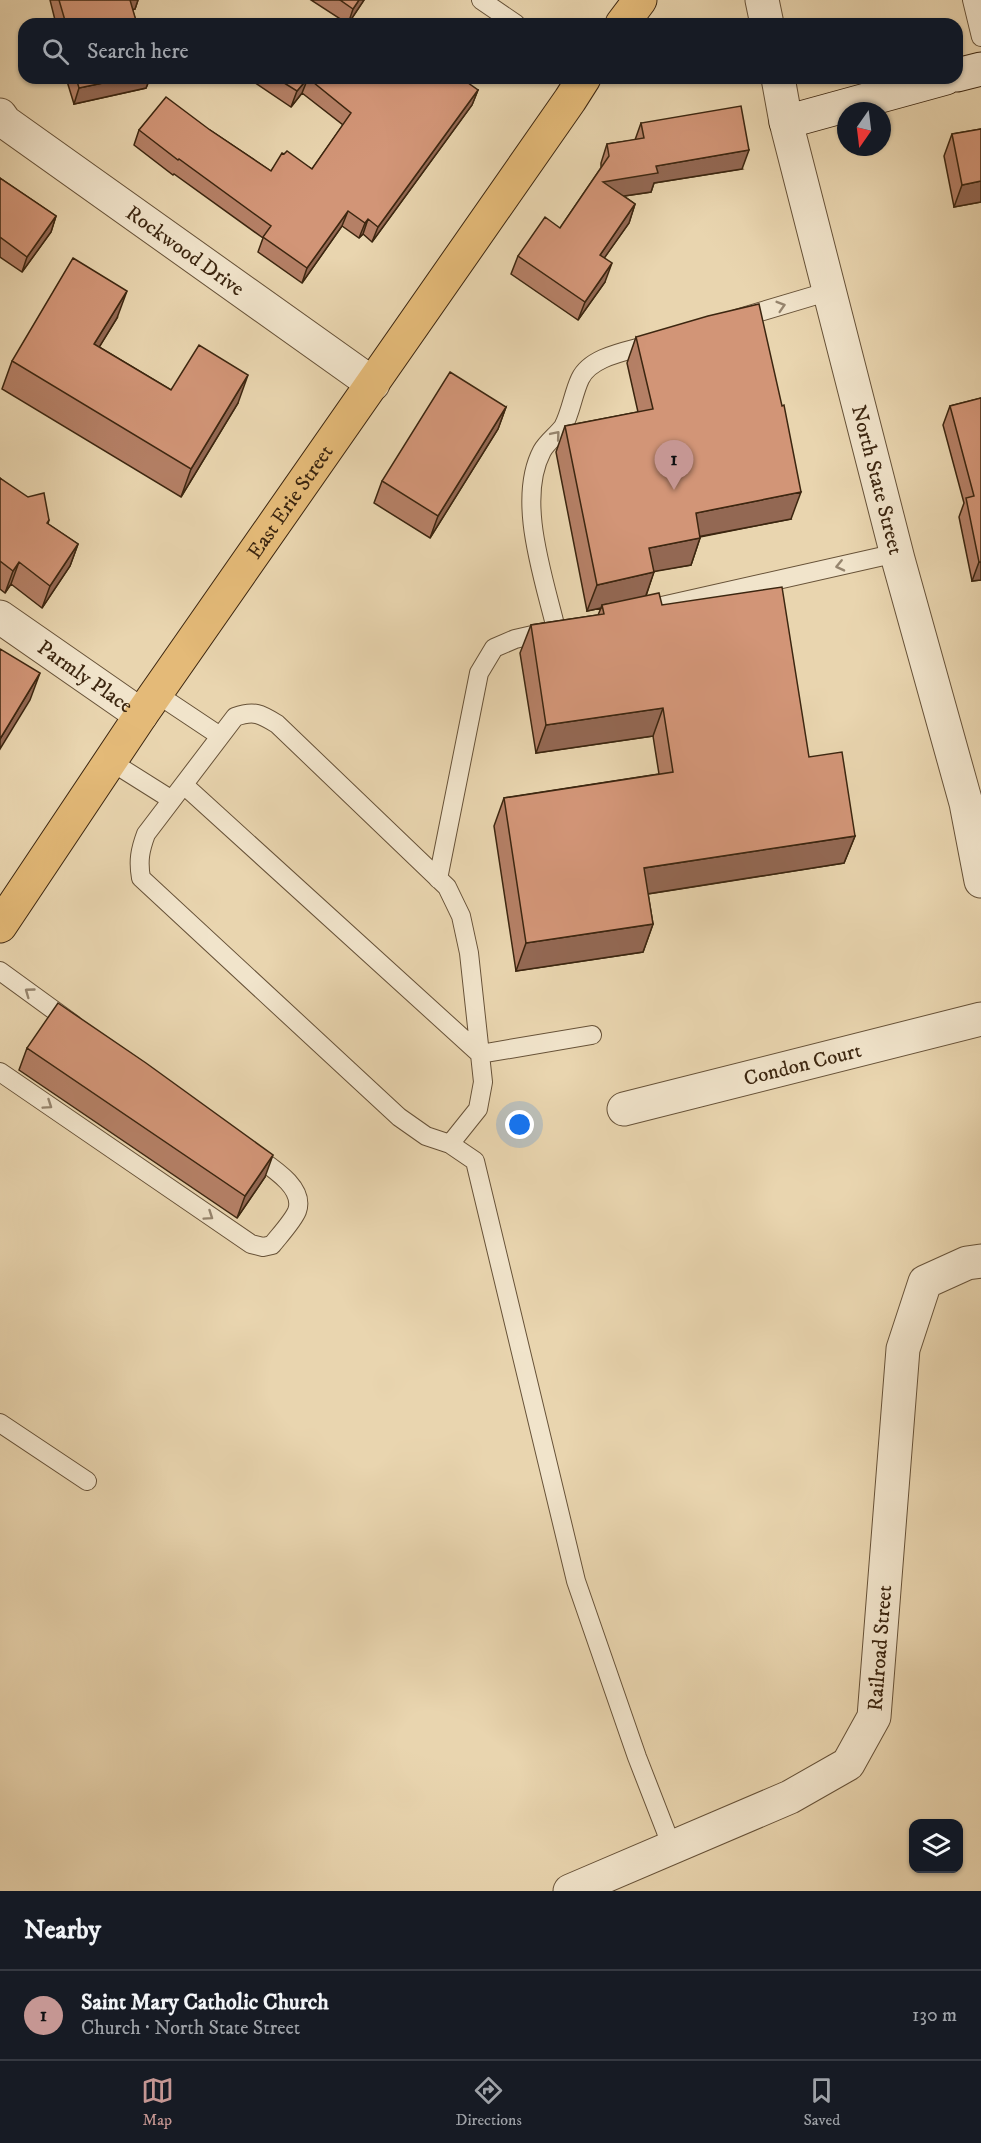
<!DOCTYPE html>
<meta charset="utf-8">
<style>
body{margin:0;font-family:"IM FELL DW Pica",serif;background:#242831;color:#f1f3f6}
.controls{position:absolute;right:18px;bottom:18px;display:grid;overflow:hidden;border-radius:12px;box-shadow:0 2px 4px #0004}
.controls button{width:54px;height:54px;display:grid;place-items:center;padding:0;border:0;border-bottom:2px solid #363941;background:#171b24;color:#f1f3f6;font:30px sans-serif}
.compass{position:absolute;left:837px;top:102px;width:54px;height:54px;border-radius:50%;background:#171b24;box-shadow:0 2px 4px #0004;rotate:194deg}
.you{position:absolute;left:520px;top:1125px;width:21px;height:21px;margin:-15px;border:4px solid #fff;border-radius:50%;background:#1a73e8;box-shadow:0 0 0 9px #1a73e833}
.badge{display:grid;place-items:center;width:39px;height:39px;border-radius:50%;background:#c59692;color:#111;font-size:20px;font-weight:700}
.pin{position:absolute;translate:-50% -50px;filter:drop-shadow(0 2px 3px #0008)}
.pin::after{content:'';position:absolute;top:32px;width:21px;height:18px;background:inherit;clip-path:polygon(0 0,100% 0,50% 100%)}
.list{margin:0;padding:0;list-style:none}
h2{display:flex;justify-content:space-between;align-items:center;height:78px;margin:0;padding:0 24px;font-size:26px}
h2 small{font-size:20px;font-weight:400;color:#9ea1a6}
.list li{display:grid;grid-template-columns:39px 1fr auto;gap:18px;align-items:center;box-sizing:border-box;height:90px;padding:0 24px;border-top:2px solid #363941}
.list b{display:block;font-size:22px;white-space:nowrap}
.list p{margin:0;font-size:20px;white-space:nowrap;color:#9ea1a6}
.list em{font-size:20px;font-style:normal;color:#9ea1a6}
.icon{flex:none;width:33px;height:33px;fill:none;stroke:currentColor;stroke-width:2;stroke-linecap:round;stroke-linejoin:round}
.map{position:relative;flex:none;width:981px;height:1891px;overflow:hidden}
.search{position:absolute;background:#171b24;box-shadow:0 2px 4px #0004;left:18px;right:18px;top:18px;height:66px;display:flex;align-items:center;gap:15px;box-sizing:border-box;padding:0 21px;border-radius:18px;color:#9ea1a6;font-size:22px}
.sheet{height:168px;background:#171b24}
nav{display:flex;justify-content:space-around;align-items:center;box-sizing:border-box;height:84px;border-top:2px solid #363941;background:#171b24;font-size:16px;color:#9ea1a6}
nav a{display:grid;justify-items:center;gap:3px}
nav .on{color:#c59692}
.map>svg:first-child{display:block}
</style>
<div class="map">
<svg width="981" height="1891" viewBox="0 0 981 1891">
<rect width="100%" height="100%" fill="#e9d5af"/>
<filter id="stains"><feTurbulence type="fractalNoise" baseFrequency=".00333" numOctaves="4"/><feColorMatrix values="0 0 0 0 .2 0 0 0 0 .09 0 0 0 0 .02 0 0 0 .5 -.17"/></filter>
<radialGradient id="worn" r=".72"><stop offset=".6" stop-color="#630" stop-opacity="0"/><stop offset="1" stop-color="#630" stop-opacity=".3"/></radialGradient>
<g fill="none" stroke-linecap="round" stroke-linejoin="round">
<!-- lane casing -->
<g stroke="#675238" stroke-width="20">
<path id="lane" d="M 481,0 L 516,24
M 972,0 L 981,37
M 736,319 L 830,291
M 644,610 L 897,553
M 556,629 C 544,578 516,500 542,451 C 547,442 557,435 563,427 C 571,412 573,394 580,379 C 591,355 631,351 655,343
M 157,694 L 220,736
M 110,761 L 172,800
M 184,785 L 480,1054 L 592,1035
M 438,879 L 479,673 L 494,648 L 515,639 L 550,631
M 0,971 L 73,1024
M 0,1072 L 251,1244 L 263,1247 L 272,1245 C 279,1236 293,1221 297,1211 C 306,1186 267,1165 251,1153
M 450,1144 L 478,1109 L 483,1082 L 469,953 L 461,916 L 447,887 L 277,724 C 261,714 254,710 235,717 L 146,834 C 140,850 138,861 141,878 L 399,1117 L 426,1136 L 450,1144 L 475,1161 L 576,1581 L 637,1757 L 672,1847
M 0,1423 L 87,1481"/>
</g>
<!-- street casing -->
<g stroke="#675238" stroke-width="35">
<g id="street">
<path d="M 762,0 L 767,24"/>
<path id="s1" d="M 778,78 L 786,122 L 898,559 L 966,803 L 981,881"/>
<path id="s2" d="M 0,115 L 5,122 L 373,384"/>
<path id="s3" d="M 0,617 L 141,715"/>
<path id="s4" d="M 624,1109 L 981,1019"/>
<path id="s5" d="M 570,1891 L 790,1797 L 848,1764 L 874,1717 L 903,1349 L 925,1282 L 967,1263 L 981,1261"/>
</g>
</g>
<!-- secondary casing -->
<g stroke="#3c2610" stroke-width="35">
<path id="secondary" d="M 957,75 L 981,69
M 786,122 L 946,78"/>
</g>
<!-- primary casing -->
<g stroke="#3c2610" stroke-width="35">
<g id="primary">
<path d="M 622,24 L 640,0"/>
<path id="s6" d="M 0,926 L 141,715 L 570,100 L 584,78"/>
</g>
</g>
<!-- lane -->
<use href="#lane" stroke="#f1e4cb" stroke-width="18"/>
<!-- street -->
<use href="#street" stroke="#f1e4cb" stroke-width="33"/>
<!-- secondary -->
<use href="#secondary" stroke="#f1e4cb" stroke-width="33"/>
<!-- primary -->
<use href="#primary" stroke="#e4ba78" stroke-width="33"/>
</g>
<!-- wall -->
<path fill="#b58066" stroke="#3c2610" stroke-width="1.5" d="M 50,0 L 138,0 L 135,9 L 132,9 L 137,24 L 56,24 Z
M 311,0 L 364,0 L 348,24 Z
M 66,78 L 150,78 L 146,88 L 74,104 Z
M 255,78 L 358,78 L 362,81 L 478,90 L 472,105 L 372,242 L 363,234 L 359,238 L 342,226 L 302,283 L 258,252 L 263,238 L 174,174 L 173,175 L 134,145 L 139,130 L 210,130 L 271,171 L 284,154 L 312,169 L 343,125 L 302,93 L 291,107 L 254,82 Z
M 641,123 L 742,169 L 654,183 L 651,192 L 624,196 L 635,204 L 629,223 L 604,258 L 605,282 L 578,320 L 511,274 L 518,256 L 560,228 L 601,168 L 601,163 L 607,144 L 635,140 Z
M 981,129 L 981,202 L 954,207 L 944,156 L 952,134 Z
M 0,178 L 56,216 L 51,232 L 22,272 L 0,257 Z
M 117,318 L 99,347 L 171,390 L 238,403 L 181,497 L 2,389 L 12,361 Z
M 636,337 L 791,519 L 700,537 L 700,538 L 691,565 L 654,571 L 646,596 L 662,605 L 809,757 L 855,836 L 844,863 L 648,894 L 653,924 L 643,952 L 516,971 L 494,826 L 504,798 L 659,774 L 653,736 L 536,753 L 520,653 L 531,625 L 598,615 L 601,608 L 587,611 L 556,452 L 565,426 L 638,412 L 627,363 Z
M 981,398 L 981,580 L 972,581 L 959,517 L 964,503 L 943,425 L 950,406 Z
M 506,407 L 498,429 L 430,538 L 374,503 L 382,481 Z
M 0,478 L 49,520 L 48,524 L 78,544 L 70,566 L 42,608 L 11,584 L 5,593 L 0,589 Z
M 27,1048 L 265,1177 L 237,1218 L 19,1070 Z"/>
<!-- shaded-wall -->
<path fill="#936853" stroke="#3c2610" stroke-width="1.5" d="M 127,0 L 138,0 L 135,9 L 123,12 Z
M 359,0 L 364,0 L 348,24 L 353,9 Z
M 127,78 L 150,78 L 146,88 L 74,104 L 79,88 Z
M 308,78 L 302,93 L 291,107 L 297,91 Z
M 478,90 L 472,105 L 372,242 L 378,227 Z
M 749,150 L 742,169 L 654,183 L 651,192 L 597,200 L 603,182 L 656,166 Z
M 981,181 L 981,202 L 954,207 L 962,185 Z
M 635,204 L 629,223 L 593,274 L 600,255 Z
M 348,211 L 342,226 L 302,283 L 307,268 Z
M 56,216 L 51,232 L 22,272 L 27,257 Z
M 368,219 L 363,234 L 359,238 L 365,223 Z
M 612,263 L 605,282 L 578,320 L 585,302 Z
M 127,291 L 117,318 L 84,372 L 94,344 Z
M 248,375 L 238,403 L 181,497 L 191,469 Z
M 506,407 L 498,429 L 430,538 L 438,516 Z
M 801,492 L 791,519 L 686,539 L 696,513 Z
M 700,538 L 691,565 L 640,574 L 649,548 Z
M 78,544 L 70,566 L 42,608 L 50,586 Z
M 19,562 L 11,584 L 5,593 L 13,571 Z
M 979,562 L 981,562 L 981,580 L 972,581 Z
M 654,572 L 645,598 L 602,605 L 601,608 L 587,611 L 597,585 Z
M 40,673 L 30,700 L 0,749 L 0,739 Z
M 663,708 L 653,736 L 536,753 L 546,725 Z
M 855,836 L 844,863 L 634,896 L 644,868 Z
M 653,924 L 643,952 L 516,971 L 526,943 Z
M 273,1155 L 265,1177 L 237,1218 L 245,1196 Z"/>
<!-- building -->
<path fill="#d29577" stroke="#3c2610" stroke-width="1.5" d="M 59,0 L 130,0 L 137,24 L 66,24 Z
M 340,0 L 359,0 L 353,9 Z
M 76,78 L 127,78 L 79,88 Z
M 276,78 L 308,78 L 297,91 Z
M 308,78 L 358,78 L 362,81 L 364,78 L 461,78 L 478,90 L 378,227 L 368,219 L 365,223 L 348,211 L 307,268 L 263,237 L 271,226 L 179,159 L 178,160 L 139,130 L 166,97 L 210,130 L 271,171 L 282,153 L 284,154 L 287,151 L 312,169 L 351,113 Z
M 741,106 L 749,150 L 656,166 L 658,173 L 603,182 L 635,204 L 600,255 L 612,263 L 585,302 L 518,256 L 545,217 L 560,228 L 609,156 L 607,144 L 644,138 L 641,123 Z
M 981,129 L 981,181 L 962,185 L 952,134 Z
M 0,178 L 56,216 L 27,257 L 0,237 Z
M 73,258 L 127,291 L 94,344 L 171,390 L 199,345 L 248,375 L 191,469 L 12,361 Z
M 759,304 L 782,406 L 784,405 L 801,492 L 696,513 L 700,538 L 649,548 L 654,572 L 597,585 L 565,426 L 653,409 L 636,337 L 708,316 Z
M 450,372 L 506,407 L 438,516 L 382,481 Z
M 981,398 L 981,562 L 979,562 L 966,498 L 974,496 L 950,406 Z
M 0,478 L 28,497 L 44,493 L 49,520 L 47,523 L 78,544 L 50,586 L 19,562 L 13,571 L 0,561 Z
M 782,587 L 809,757 L 842,752 L 855,836 L 644,868 L 653,924 L 526,943 L 504,798 L 673,772 L 663,708 L 546,725 L 531,625 L 604,614 L 602,605 L 659,593 L 662,605 Z
M 0,649 L 40,673 L 0,739 Z
M 58,1003 L 146,1063 L 273,1155 L 245,1196 L 27,1048 Z"/>
<!-- one-way arrows -->
<defs><path id="oneway-chevron" d="M-2-3.5L2.5 0L-2 3.5" fill="none" stroke-width="1.6" stroke-linecap="round" stroke-linejoin="round" transform="scale(1.5)"/></defs>
<g stroke="#96856e">
<use href="#oneway-chevron" transform="translate(781 306) rotate(-17)"/>
<use href="#oneway-chevron" transform="translate(556 435) rotate(-50)"/>
<use href="#oneway-chevron" transform="translate(840 566) rotate(167)"/>
<use href="#oneway-chevron" transform="translate(29 992) rotate(-144)"/>
<use href="#oneway-chevron" transform="translate(48 1105) rotate(34)"/>
<use href="#oneway-chevron" transform="translate(209 1216) rotate(34)"/>
</g>
<g text-anchor="middle" stroke-width="6" stroke-linejoin="round" paint-order="stroke">
<!-- street labels -->
<g font-size="21" fill="#3c2610" stroke="#f1e4cb">
<text dy="7" stroke="none"><textPath href="#s2" startOffset="230">Rockwood Drive</textPath></text>
<text dy="7" stroke="none"><textPath href="#s1" startOffset="414">North State Street</textPath></text>
<text dy="7" stroke="none"><textPath href="#s6" startOffset="514">East Erie Street</textPath></text>
<text dy="7" stroke="none"><textPath href="#s3" startOffset="104">Parmly Place</textPath></text>
<text dy="7" stroke="none"><textPath href="#s4" startOffset="184">Condon Court</textPath></text>
<text dy="7" stroke="none"><textPath href="#s5" startOffset="429">Railroad Street</textPath></text>
</g>
</g>
<rect width="100%" height="100%" filter="url(#stains)"/>
<rect width="100%" height="100%" fill="url(#worn)"/>
</svg>
<div class="controls">
<button><svg class="icon" aria-label="layers" viewBox="0 0 24 24"><path d="M12 4l9 5-9 5-9-5zM3 14l9 5 9-5"/></svg></button>
</div>
<svg class="compass" viewBox="-18 -18 36 36"><path d="M0-13l5 13h-10z" fill="#e53935"/><path d="M0 13l5-13h-10z" fill="#9ea1a6"/></svg>
<div class="you"></div>
<div class="pin badge" style="left:674px;top:490px">1</div>
<div class="search"><svg class="icon" aria-label="search" viewBox="0 0 24 24"><circle cx="10" cy="10" r="6"/><path d="M15 15l6 6"/></svg>Search here</div>
</div>
<section class="sheet">
<h2>Nearby<small></small></h2>
<ul class="list">
<li><span class="badge">1</span><div><b>Saint Mary Catholic Church</b><p>Church · North State Street</p></div><em>130 m</em></li>
</ul>
</section>
<nav>
<a class="on"><svg class="icon" aria-label="map" viewBox="0 0 24 24"><path d="M3 6l6-2 6 2 6-2v14l-6 2-6-2-6 2zM9 4v14M15 6v14"/></svg>Map</a>
<a><svg class="icon" aria-label="directions" viewBox="0 0 24 24"><path d="M12 3l9 9-9 9-9-9zM9 14v-3h6M13 9l2 2-2 2"/></svg>Directions</a>
<a><svg class="icon" aria-label="saved" viewBox="0 0 24 24"><path d="M7 4h10v16l-5-4-5 4z"/></svg>Saved</a>
</nav>
